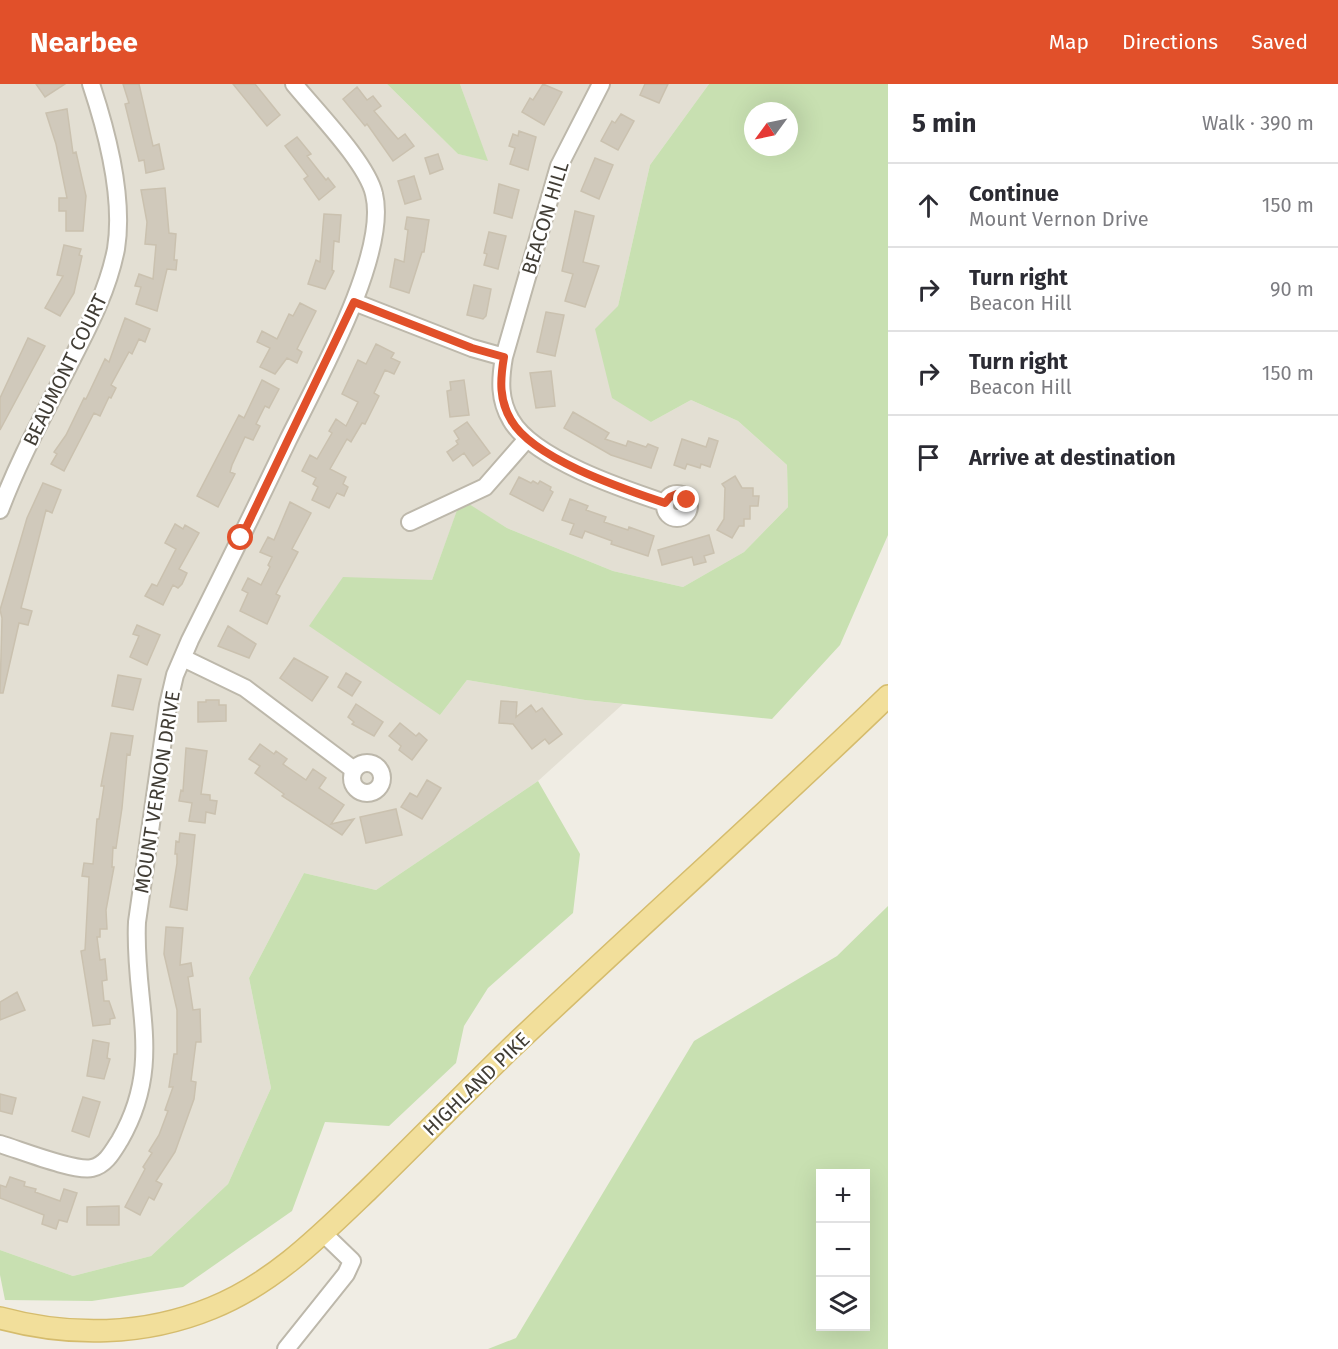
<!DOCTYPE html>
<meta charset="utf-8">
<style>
body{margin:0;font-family:"Fira Sans",sans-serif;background:#f7f7f7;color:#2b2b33}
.controls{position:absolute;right:18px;bottom:18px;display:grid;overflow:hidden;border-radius:0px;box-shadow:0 6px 24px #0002}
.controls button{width:54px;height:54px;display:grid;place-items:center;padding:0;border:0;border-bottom:2px solid #e1e1e2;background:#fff;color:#2b2b33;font:30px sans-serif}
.compass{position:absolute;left:744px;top:18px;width:54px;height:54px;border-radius:50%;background:#fff;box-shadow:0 6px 24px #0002;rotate:237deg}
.stop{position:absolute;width:18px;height:18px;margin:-14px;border:4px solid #e1502a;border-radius:50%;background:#fff}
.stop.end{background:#e1502a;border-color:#fff;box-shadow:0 2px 6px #0008}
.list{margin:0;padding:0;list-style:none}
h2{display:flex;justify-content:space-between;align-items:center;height:78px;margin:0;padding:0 24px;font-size:26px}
h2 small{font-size:20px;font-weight:400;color:#7c7c81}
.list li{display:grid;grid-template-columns:39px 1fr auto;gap:18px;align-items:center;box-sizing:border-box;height:84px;padding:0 24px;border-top:2px solid #e1e1e2}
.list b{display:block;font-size:22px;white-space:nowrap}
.list p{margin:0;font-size:20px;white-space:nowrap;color:#7c7c81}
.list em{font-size:20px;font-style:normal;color:#7c7c81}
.icon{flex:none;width:33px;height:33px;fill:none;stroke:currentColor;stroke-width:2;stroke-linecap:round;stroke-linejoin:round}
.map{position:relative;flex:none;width:888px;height:1265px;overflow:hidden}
header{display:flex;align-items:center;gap:36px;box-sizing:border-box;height:84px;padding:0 30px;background:#e1502a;color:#fff}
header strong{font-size:28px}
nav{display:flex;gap:33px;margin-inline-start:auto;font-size:21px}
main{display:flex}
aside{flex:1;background:#fff}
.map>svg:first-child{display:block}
</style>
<header>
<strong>Nearbee</strong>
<nav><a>Map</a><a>Directions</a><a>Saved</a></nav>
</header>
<main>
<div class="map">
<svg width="888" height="1265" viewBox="0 0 888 1265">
<rect width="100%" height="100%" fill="#f0ede4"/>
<!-- residential -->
<path fill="#e3dfd3" d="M 0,0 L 387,0 L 458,70 L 487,76 L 460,0 L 709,0 L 650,81 L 618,222 L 651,338 L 691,316 L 738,337 L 787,381 L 788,423 L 744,468 L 683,503 L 613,487 L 507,444 L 461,416 L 432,496 L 440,631 L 467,596 L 585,616 L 623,620 L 538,697 L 376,806 L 304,789 L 249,894 L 271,1004 L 228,1100 L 151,1172 L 73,1192 L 0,1166 Z"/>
<!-- green -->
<path fill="#c8e0b1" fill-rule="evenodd" d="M 387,0 L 460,0 L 488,77 L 458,70 Z
M 709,0 L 888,0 L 888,451 L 840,561 L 772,635 L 585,616 L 467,596 L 440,631 L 309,542 L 343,493 L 432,496 L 461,415 L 507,444 L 613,487 L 683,503 L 744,468 L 788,423 L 787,381 L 738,337 L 691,316 L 651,338 L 612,314 L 595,245 L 618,222 L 650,81 ZM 753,27 L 789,27 L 789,63 L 753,63 Z
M 538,697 L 580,770 L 573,829 L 488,904 L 464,942 L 456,979 L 389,1042 L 325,1038 L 292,1127 L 183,1203 L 92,1217 L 5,1216 L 0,1191 L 0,1166 L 73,1192 L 151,1172 L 228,1100 L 271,1004 L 249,894 L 304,789 L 376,806 Z
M 888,822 L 888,1265 L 488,1265 L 516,1254 L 694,957 L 837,872 ZM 820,1090 L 866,1090 L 866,1242 L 820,1242 Z"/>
<!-- building -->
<path fill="#d0c9bb" stroke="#cac1af" stroke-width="1.5" d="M 36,0 L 65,0 L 45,13 Z
M 123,0 L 139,0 L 153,62 L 159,60 L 164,85 L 146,89 L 144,76 L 139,77 L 125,20 L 129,19 Z
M 233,0 L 255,0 L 280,31 L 267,42 Z
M 543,0 L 562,8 L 544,41 L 522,28 L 530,14 L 533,16 Z
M 645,0 L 668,0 L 659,19 L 640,11 Z
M 357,3 L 367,16 L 373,12 L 381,22 L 374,27 L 398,55 L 405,50 L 414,62 L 393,77 L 367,40 L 365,42 L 343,15 Z
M 67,25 L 73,69 L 76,68 L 86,112 L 83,147 L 66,147 L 66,127 L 59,127 L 59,114 L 67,114 L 56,60 L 46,29 Z
M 621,30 L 634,37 L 618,66 L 601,57 L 612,37 L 615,39 Z
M 519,47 L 536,53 L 528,86 L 510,80 L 515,64 L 509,62 L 513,50 L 518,52 Z
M 297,53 L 311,70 L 307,72 L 326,96 L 328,94 L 335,103 L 319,116 L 304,95 L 308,92 L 285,62 Z
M 438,70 L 443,85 L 430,90 L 425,74 Z
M 595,74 L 613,81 L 599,115 L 581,107 Z
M 414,92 L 421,115 L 405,120 L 398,97 Z
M 499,100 L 519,106 L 512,134 L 494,129 Z
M 165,104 L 169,149 L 176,150 L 174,176 L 177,176 L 176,186 L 167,185 L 157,227 L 136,220 L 141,203 L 135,202 L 139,190 L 153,195 L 156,161 L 145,160 L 147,138 L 141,106 Z
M 575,127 L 594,132 L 583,178 L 599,182 L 585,223 L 565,217 L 573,190 L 562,187 Z
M 324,130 L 341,131 L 339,158 L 334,157 L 332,186 L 334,187 L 325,205 L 308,200 L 316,176 L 320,178 Z
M 407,133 L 429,136 L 424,168 L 422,168 L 409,209 L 390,203 L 395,175 L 404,178 L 408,146 L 405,145 Z
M 489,148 L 506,152 L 498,185 L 484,181 L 487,170 L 484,169 Z
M 64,161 L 81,165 L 79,171 L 82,172 L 74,209 L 60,232 L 45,224 L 63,192 L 57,191 Z
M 474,201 L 491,205 L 486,232 L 483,235 L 467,231 Z
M 300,219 L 316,227 L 297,265 L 302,268 L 297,279 L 287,274 L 275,290 L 260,283 L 270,264 L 257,258 L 262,247 L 277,255 L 289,230 L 293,232 Z
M 546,228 L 564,231 L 555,272 L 537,268 Z
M 125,234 L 150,245 L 145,258 L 139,255 L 132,270 L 129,268 L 111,301 L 116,304 L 111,314 L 109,313 L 100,332 L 94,329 L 64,387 L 51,380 L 57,370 L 54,368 L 66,351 L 84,314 L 86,315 L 105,275 L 109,278 Z
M 28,254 L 45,262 L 0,346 L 0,314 Z
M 376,260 L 394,269 L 391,274 L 400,278 L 394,290 L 385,286 L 374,309 L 379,312 L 365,340 L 362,339 L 351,358 L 347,355 L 330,385 L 346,393 L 343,400 L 348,403 L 344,412 L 337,409 L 329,424 L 312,416 L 318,403 L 313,400 L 316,394 L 302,387 L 310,371 L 317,375 L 332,349 L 329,347 L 336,335 L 346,342 L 358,318 L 342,310 L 358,276 L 366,280 Z
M 551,287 L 555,322 L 536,324 L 530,289 Z
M 262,296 L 279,305 L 269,324 L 265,322 L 256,340 L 260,342 L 253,356 L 245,353 L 232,381 L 230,388 L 235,390 L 218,423 L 197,412 L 239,331 L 244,334 Z
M 464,296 L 469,331 L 450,333 L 447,307 L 451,306 L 450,298 Z
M 573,328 L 609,349 L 605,355 L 626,362 L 628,357 L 646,363 L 648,360 L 658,364 L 651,384 L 611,371 L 564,344 Z
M 467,338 L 490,369 L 473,382 L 464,369 L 453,377 L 447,368 L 458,360 L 456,357 L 459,355 L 454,347 Z
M 709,354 L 718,357 L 710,383 L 701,380 L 700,384 L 687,380 L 685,385 L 674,381 L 682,355 L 706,363 Z
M 735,392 L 742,404 L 753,404 L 753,412 L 759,412 L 758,422 L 750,422 L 750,435 L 744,435 L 744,442 L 739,442 L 732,454 L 717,446 L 724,435 L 725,404 L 722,400 Z
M 519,393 L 531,399 L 533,397 L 538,400 L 540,397 L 551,403 L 550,406 L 553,408 L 543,427 L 510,410 Z
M 43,399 L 61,406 L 52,429 L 46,426 L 21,524 L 32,527 L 28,541 L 19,539 L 3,609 L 0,609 L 2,534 L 0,526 L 27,434 Z
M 570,415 L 588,422 L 586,426 L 606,433 L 604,438 L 628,446 L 629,443 L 654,452 L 648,472 L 611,460 L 612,457 L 585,447 L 582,454 L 570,450 L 574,440 L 562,436 Z
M 290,418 L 311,429 L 292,465 L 298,468 L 276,510 L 280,512 L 267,540 L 240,527 L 248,509 L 242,506 L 248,494 L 261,501 L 270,483 L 268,481 L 272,473 L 260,468 L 268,453 L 274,456 Z
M 175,440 L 183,445 L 185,441 L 199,449 L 179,485 L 187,489 L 182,500 L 178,504 L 173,501 L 163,521 L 145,512 L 152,500 L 157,502 L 176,465 L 165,459 Z
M 709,451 L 714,469 L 704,472 L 706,478 L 694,481 L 692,473 L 662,481 L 658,466 Z
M 137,541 L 160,551 L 147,581 L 130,573 L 139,552 L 133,550 Z
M 228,542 L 256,560 L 249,574 L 218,562 Z
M 294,574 L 328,593 L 312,617 L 280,594 Z
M 346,589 L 361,598 L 352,612 L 338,603 Z
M 118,591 L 141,595 L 133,626 L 112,622 Z
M 206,616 L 219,616 L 219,621 L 226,621 L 226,637 L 198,638 L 198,618 L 206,618 Z
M 501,617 L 517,618 L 516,633 L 531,621 L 536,628 L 542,624 L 562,650 L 549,660 L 545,655 L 532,665 L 513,640 L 499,639 Z
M 356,620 L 383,638 L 374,652 L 352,640 L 354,638 L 348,633 Z
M 400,639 L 416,652 L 419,649 L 427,656 L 412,676 L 399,666 L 401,662 L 389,652 Z
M 111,649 L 133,652 L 130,671 L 127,670 L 122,724 L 116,764 L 113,763 L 112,783 L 114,783 L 106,826 L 107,845 L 100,845 L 100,853 L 97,853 L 100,876 L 105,875 L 107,896 L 102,897 L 104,917 L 109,917 L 115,934 L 110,935 L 110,940 L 93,942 L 81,867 L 85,866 L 89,793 L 82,792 L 84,779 L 93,780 L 97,735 L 99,735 L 104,702 L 101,702 Z
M 260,660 L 274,670 L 276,667 L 287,675 L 283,680 L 306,696 L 313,685 L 326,694 L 319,704 L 344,721 L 331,740 L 354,735 L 342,751 L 282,712 L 284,710 L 255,689 L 260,682 L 249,675 Z
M 186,664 L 207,667 L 201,710 L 210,711 L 210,716 L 217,717 L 215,730 L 206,728 L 205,739 L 189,737 L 192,719 L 179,717 L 181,706 L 183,707 Z
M 427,696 L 441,704 L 422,735 L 401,723 L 410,709 L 417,713 Z
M 396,725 L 402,751 L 366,759 L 360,733 Z
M 180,749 L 195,751 L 187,826 L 170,823 L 177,779 L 177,770 L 175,770 L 176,757 L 179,758 Z
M 166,843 L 183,844 L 180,881 L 191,879 L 193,892 L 188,893 L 193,926 L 200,925 L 201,958 L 196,958 L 191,997 L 196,998 L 194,1015 L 175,1068 L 156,1097 L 162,1100 L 154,1116 L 149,1113 L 140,1131 L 125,1123 L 145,1085 L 143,1083 L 152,1069 L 149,1067 L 159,1051 L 168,1027 L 165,1026 L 173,1003 L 169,1003 L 174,970 L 177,970 L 177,926 L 164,870 Z
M 17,908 L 25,926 L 0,936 L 0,918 Z
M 93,956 L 109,959 L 107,974 L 110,975 L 104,995 L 87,992 Z
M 0,1010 L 16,1014 L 12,1030 L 0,1027 Z
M 83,1013 L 100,1018 L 89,1053 L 72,1047 Z
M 10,1093 L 25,1098 L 24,1102 L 36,1105 L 35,1108 L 60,1117 L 64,1105 L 77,1109 L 67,1138 L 59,1136 L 56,1145 L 42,1140 L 44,1131 L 0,1114 L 0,1101 L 6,1103 Z
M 119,1122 L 119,1141 L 87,1141 L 87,1123 Z"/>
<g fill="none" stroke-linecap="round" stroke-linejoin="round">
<!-- minor casing -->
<g stroke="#bdb8ab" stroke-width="20">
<path id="minor" d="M 601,0 L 559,82 L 504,273 C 500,296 499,316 511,336 C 533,375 623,405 665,419
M 354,218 L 472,264 L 504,273
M665 422a12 12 0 1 1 24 0a12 12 0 1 1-24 0Z
M 0,426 C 19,375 46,327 70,279 C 89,242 108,206 116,165 C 124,115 107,48 91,0
M 410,438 L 485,403 L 527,355
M 183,574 L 245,604 L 354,686
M352 694a15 15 0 1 1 30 0a15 15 0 1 1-30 0Z
M 0,1060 C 20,1066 75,1088 92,1084 C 106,1081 113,1067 120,1056 C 165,978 133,920 137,838 L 168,621 L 175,591 L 190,556 C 223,490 256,423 288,356 C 316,299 389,170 374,110 C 367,79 316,27 294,0
M 286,1265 L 346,1190 L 352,1177 L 323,1149"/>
</g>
<!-- major casing -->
<g stroke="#d5bc6d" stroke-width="24">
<path id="major" d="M 0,1234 C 70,1253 144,1252 212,1224 C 274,1199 321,1151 369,1105 C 416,1059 463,1011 510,965 C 635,846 764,732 888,612"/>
</g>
<!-- minor -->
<use href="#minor" stroke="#fff" stroke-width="16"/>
<!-- major -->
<use href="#major" stroke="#f2df9b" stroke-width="21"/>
</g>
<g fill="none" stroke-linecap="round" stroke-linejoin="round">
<!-- route -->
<path stroke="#e1502a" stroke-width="8" d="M 241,454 L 354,218 L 472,264 L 504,273 C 500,296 499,316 511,336 C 533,375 624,405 665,419 L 670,413 L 677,410 L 687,416"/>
</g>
<g text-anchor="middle" stroke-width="5" stroke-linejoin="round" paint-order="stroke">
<!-- street labels -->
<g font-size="20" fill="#413d35" stroke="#fff">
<text transform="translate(545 134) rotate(-73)" y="7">BEACON HILL</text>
<text transform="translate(65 286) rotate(-64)" y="7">BEAUMONT COURT</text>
<text transform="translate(157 708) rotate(-81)" y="7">MOUNT VERNON DRIVE</text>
<text transform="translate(476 1000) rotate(-44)" y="7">HIGHLAND PIKE</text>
</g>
</g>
</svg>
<div class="controls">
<button>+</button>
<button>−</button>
<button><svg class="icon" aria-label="layers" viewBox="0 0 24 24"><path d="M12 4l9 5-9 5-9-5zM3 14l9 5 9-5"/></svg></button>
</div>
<svg class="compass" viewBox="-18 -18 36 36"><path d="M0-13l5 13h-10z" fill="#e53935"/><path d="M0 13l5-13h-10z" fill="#7c7c81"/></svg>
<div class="stop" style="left:241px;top:454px"></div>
<div class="stop end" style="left:687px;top:416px"></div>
</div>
<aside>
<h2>5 min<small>Walk · 390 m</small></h2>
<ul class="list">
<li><svg class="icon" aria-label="ahead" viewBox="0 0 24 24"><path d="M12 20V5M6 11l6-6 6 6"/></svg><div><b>Continue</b><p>Mount Vernon Drive</p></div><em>150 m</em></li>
<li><svg class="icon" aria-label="right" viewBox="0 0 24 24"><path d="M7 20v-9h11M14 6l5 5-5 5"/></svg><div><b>Turn right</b><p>Beacon Hill</p></div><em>90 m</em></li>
<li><svg class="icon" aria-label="right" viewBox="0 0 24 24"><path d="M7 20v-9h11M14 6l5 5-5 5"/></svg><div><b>Turn right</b><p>Beacon Hill</p></div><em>150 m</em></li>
<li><svg class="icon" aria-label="arrive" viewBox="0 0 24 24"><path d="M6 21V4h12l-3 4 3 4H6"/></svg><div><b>Arrive at destination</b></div></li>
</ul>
</aside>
</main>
